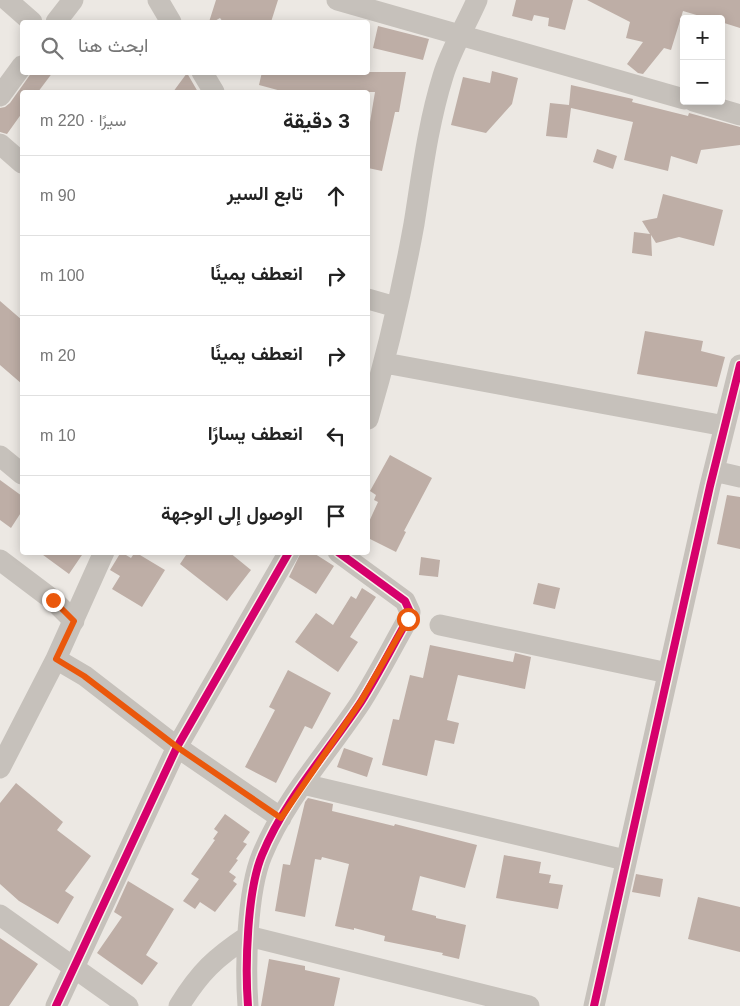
<!DOCTYPE html>
<html lang="ar">
<meta charset="utf-8">
<style>
body{margin:0;font-family:Helvetica,Vazirmatn,sans-serif;background:#f2f2f2;color:#222;direction:rtl}
.controls{position:absolute;right:15px;top:15px;display:grid;overflow:hidden;border-radius:5px;box-shadow:0 2px 12px #0003}
.controls button{width:45px;height:45px;display:grid;place-items:center;padding:0;border:0;border-bottom:1px solid #e0e0e0;background:#fff;color:#222;font:25px sans-serif}
.stop{position:absolute;width:15px;height:15px;margin:-11px;border:4px solid #ea580c;border-radius:50%;background:#fff}
.stop.end{background:#ea580c;border-color:#fff;box-shadow:0 1px 5px #0008}
.list{margin:0;padding:0;list-style:none}
h2{display:flex;justify-content:space-between;align-items:center;height:65px;margin:0;padding:0 20px;font-size:21px}
h2 small{font-size:16px;font-weight:400;color:#767676}
.list li{display:grid;grid-template-columns:32px 1fr auto;gap:15px;align-items:center;box-sizing:border-box;height:80px;padding:0 20px;border-top:1px solid #e0e0e0}
.list b{display:block;font-size:19px;white-space:nowrap}
.list em{font-size:16px;font-style:normal;color:#767676}
.icon{flex:none;width:28px;height:28px;fill:none;stroke:currentColor;stroke-width:2;stroke-linecap:round;stroke-linejoin:round}
.map{position:relative;flex:none;width:740px;height:1006px;overflow:hidden;direction:ltr}
.search{position:absolute;background:#fff;box-shadow:0 2px 12px #0003;left:20px;top:20px;width:350px;height:55px;display:flex;align-items:center;gap:12px;box-sizing:border-box;padding:0 18px;border-radius:5px;color:#767676;font-size:19px}
.panel{position:absolute;background:#fff;box-shadow:0 2px 12px #0003;left:20px;top:90px;width:350px;height:465px;border-radius:5px;direction:rtl}
.map>svg:first-child{display:block}
</style>
<div class="map">
<svg width="740" height="1006" viewBox="0 0 740 1006">
<rect width="100%" height="100%" fill="#ece8e3"/>
<!-- building -->
<path fill="#beaea6" d="M 216,0 L 278,0 L 271,22 L 223,22 L 220,18 L 213,22 L 209,22 Z
M 516,0 L 573,0 L 565,30 L 548,26 L 549,18 L 534,15 L 532,21 L 512,16 Z
M 587,0 L 740,0 L 740,28 L 721,22 L 721,19 L 710,19 L 683,11 L 671,50 L 664,48 L 643,74 L 638,73 L 627,64 L 643,42 L 626,38 L 630,22 Z
M 378,26 L 429,39 L 423,60 L 373,48 Z
M 492,71 L 518,78 L 512,104 L 486,133 L 451,125 L 463,77 L 490,83 Z
M 32,72 L 53,72 L 38,92 L 22,92 L 22,113 L 7,134 L 0,132 L 0,108 L 5,107 L 10,103 Z
M 262,72 L 406,72 L 399,112 L 395,112 L 382,171 L 368,168 L 368,134 L 375,92 L 285,92 L 259,85 Z
M 187,73 L 198,92 L 173,92 Z
M 571,85 L 633,99 L 632,102 L 688,116 L 689,113 L 740,127 L 740,145 L 701,150 L 697,164 L 671,156 L 668,171 L 624,160 L 633,122 L 571,108 L 567,138 L 546,136 L 550,103 L 569,105 Z
M 597,149 L 617,156 L 613,169 L 593,162 Z
M 663,194 L 723,210 L 714,246 L 679,237 L 656,243 L 651,235 L 652,256 L 632,253 L 634,232 L 650,234 L 642,221 L 657,218 Z
M 0,301 L 22,320 L 22,384 L 0,365 Z
M 645,331 L 703,341 L 701,351 L 725,357 L 717,387 L 637,374 Z
M 390,455 L 432,478 L 404,531 L 406,532 L 396,552 L 368,538 L 368,524 L 378,502 L 374,500 L 376,495 L 370,491 Z
M 0,480 L 22,496 L 22,511 L 11,528 L 0,520 Z
M 727,495 L 740,497 L 740,549 L 717,544 Z
M 39,552 L 84,552 L 69,574 Z
M 121,552 L 131,558 L 135,552 L 165,570 L 142,607 L 112,589 L 120,576 L 110,570 Z
M 188,552 L 229,552 L 251,570 L 227,601 L 180,564 Z
M 301,552 L 312,552 L 334,566 L 316,594 L 289,577 Z
M 421,557 L 440,560 L 438,577 L 419,575 Z
M 538,583 L 560,588 L 555,609 L 533,604 Z
M 362,588 L 376,597 L 350,637 L 358,642 L 338,672 L 295,642 L 316,613 L 333,625 L 351,596 L 356,599 Z
M 430,645 L 513,662 L 515,653 L 531,657 L 525,689 L 458,675 L 447,720 L 459,723 L 454,744 L 435,740 L 427,776 L 382,765 L 393,719 L 399,720 L 410,675 L 423,678 Z
M 288,670 L 331,693 L 312,729 L 305,726 L 276,783 L 245,767 L 275,710 L 269,707 Z
M 344,748 L 373,758 L 367,777 L 337,767 Z
M 16,783 L 63,822 L 57,830 L 91,856 L 65,891 L 74,897 L 58,924 L 19,901 L 0,884 L 0,803 Z
M 308,798 L 333,804 L 332,811 L 394,826 L 395,824 L 477,845 L 465,888 L 420,876 L 412,910 L 436,916 L 436,918 L 466,925 L 459,959 L 442,955 L 443,953 L 384,941 L 385,936 L 354,928 L 354,930 L 335,926 L 349,864 L 322,857 L 321,860 L 315,859 L 305,917 L 275,911 L 283,864 L 290,865 L 305,802 Z
M 225,814 L 250,832 L 243,842 L 247,844 L 236,859 L 238,860 L 229,872 L 236,877 L 233,881 L 237,884 L 215,912 L 200,902 L 195,909 L 183,901 L 199,879 L 191,874 L 215,840 L 213,839 L 218,832 L 214,829 Z
M 504,855 L 541,862 L 539,873 L 551,875 L 549,883 L 563,885 L 558,909 L 496,898 Z
M 636,874 L 663,879 L 660,897 L 632,892 Z
M 128,881 L 174,909 L 146,955 L 158,963 L 142,985 L 97,953 L 122,917 L 114,912 Z
M 698,897 L 740,907 L 740,952 L 688,939 Z
M 0,938 L 38,964 L 9,1006 L 0,1006 Z
M 269,959 L 305,966 L 305,970 L 340,978 L 334,1006 L 261,1006 Z"/>
<g fill="none" stroke-linecap="round" stroke-linejoin="round">
<!-- minor -->
<path stroke="#c6c1bb" stroke-width="21" d="M 7,0 L 32,22
M 158,0 L 171,22
M 337,0 L 684,99
M 56,22 L 73,0
M 202,72 L 214,92
M 0,96 L 22,66
M 693,101 L 740,115
M 0,144 L 22,163
M 368,299 L 396,307
M 385,363 L 725,426
M 368,419 C 387,355 402,290 414,224 C 422,174 428,124 443,76 C 450,52 467,23 477,0
M 0,456 L 22,474
M 714,471 L 740,477
M 0,560 L 53,600 L 74,621
M 440,625 L 668,673
M 56,659 L 85,676 L 177,747 L 281,818
M 0,768 L 56,659 L 104,552
M 303,784 L 625,860
M 0,915 L 128,1006
M 56,1006 L 177,747 L 289,552
M 179,1006 C 200,972 215,958 248,936 L 529,1006
M 248,1006 C 245,967 247,891 262,855 C 285,799 328,752 361,702 C 378,675 392,647 408,619 L 410,612 L 405,601 L 338,552
M 594,1006 L 710,486 L 740,365"/>
<!-- cycleway casing -->
<g stroke="#f8f3eb" stroke-width="11">
<path id="cycleway" d="M 56,1006 L 177,747 L 289,552
M 248,1006 C 245,967 247,891 262,855 C 285,799 328,752 361,702 C 378,675 392,647 408,619 L 410,612 L 405,601 L 338,552
M 594,1006 L 710,486 L 740,365"/>
</g>
<!-- cycleway -->
<use href="#cycleway" stroke="#d6006c" stroke-width="8"/>
</g>
<g fill="none" stroke-linecap="round" stroke-linejoin="round">
<!-- route -->
<path stroke="#ea580c" stroke-width="6" d="M 53,600 L 74,621 L 56,659 L 84,676 L 177,747 L 281,818 L 361,701 L 408,619"/>
</g>
</svg>
<div class="controls">
<button>+</button>
<button>−</button>
</div>
<div class="stop" style="left:408px;top:619px"></div>
<div class="stop end" style="left:53px;top:600px"></div>
<div class="search"><svg class="icon" aria-label="search" viewBox="0 0 24 24"><circle cx="10" cy="10" r="6"/><path d="M15 15l6 6"/></svg>ابحث هنا</div>
<section class="panel">
<h2>3 دقيقة<small>سيرًا · 220 m</small></h2>
<ul class="list">
<li><svg class="icon" aria-label="ahead" viewBox="0 0 24 24"><path d="M12 20V5M6 11l6-6 6 6"/></svg><div><b>تابع السير</b></div><em>90 m</em></li>
<li><svg class="icon" aria-label="right" viewBox="0 0 24 24"><path d="M7 20v-9h11M14 6l5 5-5 5"/></svg><div><b>انعطف يمينًا</b></div><em>100 m</em></li>
<li><svg class="icon" aria-label="right" viewBox="0 0 24 24"><path d="M7 20v-9h11M14 6l5 5-5 5"/></svg><div><b>انعطف يمينًا</b></div><em>20 m</em></li>
<li><svg class="icon" aria-label="left" viewBox="0 0 24 24"><path d="M17 20v-9H6M10 6l-5 5 5 5"/></svg><div><b>انعطف يسارًا</b></div><em>10 m</em></li>
<li><svg class="icon" aria-label="arrive" viewBox="0 0 24 24"><path d="M6 21V4h12l-3 4 3 4H6"/></svg><div><b>الوصول إلى الوجهة</b></div></li>
</ul>
</section>
</div>
